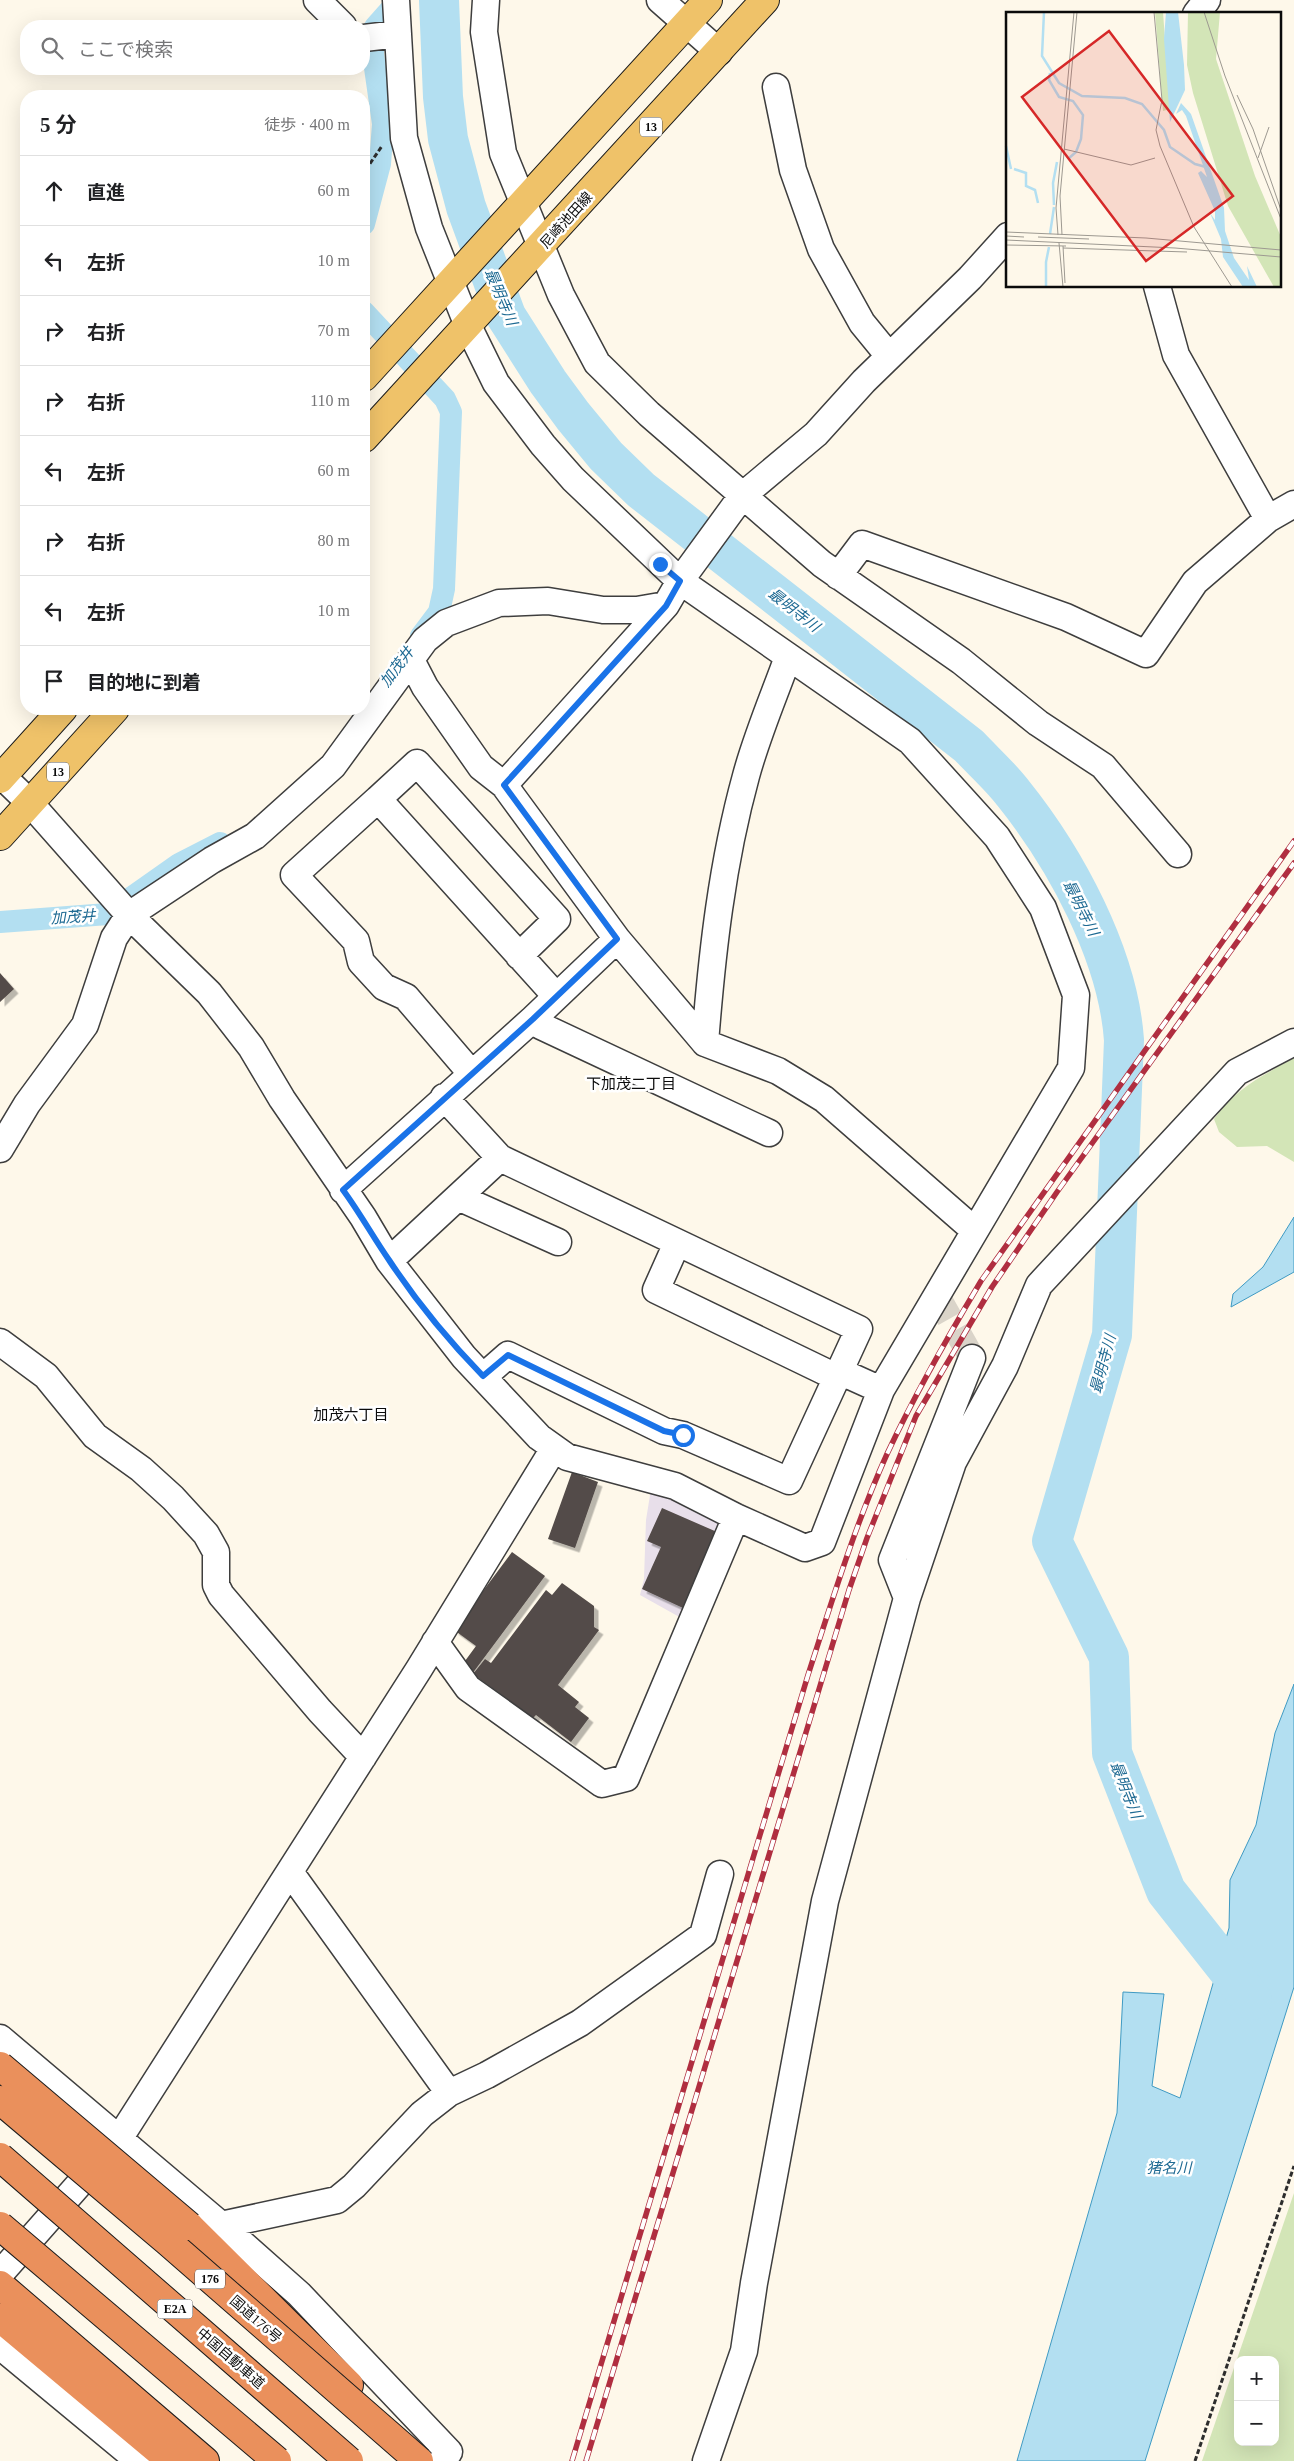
<!DOCTYPE html>
<html lang="ja">
<meta charset="utf-8">
<style>
body{margin:0;font-family:"Times New Roman","Noto Sans JP",serif;background:#f6f6f6;color:#202124}
.controls{position:absolute;right:15px;bottom:15px;display:grid;overflow:hidden;border-radius:10px;box-shadow:0 5px 20px #0002}
.controls button{width:45px;height:45px;display:grid;place-items:center;padding:0;border:0;border-bottom:1px solid #e0e0e0;background:#fff;color:#202124;font:25px sans-serif}
.stop{position:absolute;width:15px;height:15px;margin:-11px;border:4px solid #1a73e8;border-radius:50%;background:#fff}
.stop.end{background:#1a73e8;border-color:#fff;box-shadow:0 1px 5px #0008}
.list{margin:0;padding:0;list-style:none}
h2{display:flex;justify-content:space-between;align-items:center;height:65px;margin:0;padding:0 20px;font-size:21px}
h2 small{font-size:16px;font-weight:400;color:#757577}
.list li{display:grid;grid-template-columns:32px 1fr auto;gap:15px;align-items:center;box-sizing:border-box;height:70px;padding:0 20px;border-top:1px solid #e0e0e0}
.list b{display:block;font-size:19px;white-space:nowrap}
.list em{font-size:16px;font-style:normal;color:#757577}
.icon{flex:none;width:28px;height:28px;fill:none;stroke:currentColor;stroke-width:2;stroke-linecap:round;stroke-linejoin:round}
.map{position:relative;flex:none;width:1294px;height:2461px;overflow:hidden}
.search{position:absolute;background:#fff;box-shadow:0 5px 20px #0002;left:20px;top:20px;width:350px;height:55px;display:flex;align-items:center;gap:12px;box-sizing:border-box;padding:0 18px;border-radius:20px;color:#757577;font-size:19px}
.panel{position:absolute;background:#fff;box-shadow:0 5px 20px #0002;left:20px;top:90px;width:350px;height:625px;border-radius:20px}
.map>svg:first-child{display:block}
</style>
<div class="map">
<svg width="1294" height="2461" viewBox="0 0 1294 2461">
<defs>
<filter id="shadow"><feDropShadow dx="4.5" dy="4.5" stdDeviation="0" flood-color="#0004"/></filter>
</defs>
<rect width="100%" height="100%" fill="#fef8ea"/>
<!-- industrial -->
<path fill="#e8dfea" d="M 651,1489 L 726,1527 L 683,1619 L 640,1595 L 644,1579 L 646,1520 Z"/>
<!-- green -->
<path fill="#d3e5b7" fill-rule="evenodd" d="M 1294,1058 L 1294,1162 L 1267,1146 L 1237,1147 L 1219,1132 L 1214,1119 C 1236,1088 1262,1076 1294,1058 Z
M 1294,2193 L 1294,2461 L 1202,2461 ZM 1238,2360 L 1275,2360 L 1275,2442 L 1238,2442 Z"/>
<!-- water -->
<path fill="#b3dff1" stroke="#3f9ac3" d="M 1294,1217 L 1294,1272 L 1231,1307 L 1233,1294 L 1263,1267 Z
M 1294,1684 L 1294,1987 L 1145,2461 L 1017,2461 L 1117,2113 L 1123,1992 L 1164,1994 L 1152,2086 L 1180,2098 L 1229,1928 L 1230,1880 L 1256,1825 L 1275,1733 Z"/>
<g fill="none" stroke-linecap="round" stroke-linejoin="round">
<!-- canal -->
<path stroke="#b3dff1" stroke-width="22" d="M 364,224 L 380,164 L 383,124 L 373,54 L 375,27 L 399,0
M 364,312 L 445,399 L 451,412 L 444,589 L 439,612 L 421,636
M 0,922 L 108,914 L 179,864 L 220,843"/>
<!-- river -->
<path stroke="#b3dff1" stroke-width="40" d="M 439,0 L 443,97 L 448,139 L 466,207 L 506,316 L 548,382 L 573,416 L 606,456 L 641,490 L 969,746 C 984,762 1000,776 1013,793 C 1066,859 1118,955 1124,1040 L 1112,1335 L 1052,1541 L 1109,1657 L 1112,1753 L 1166,1891 L 1252,2000"/>
</g>
<!-- building -->
<path fill="#534b48" filter="url(#shadow)" d="M 0,973 L 14,989 L 0,1002 Z
M 572,1472 L 598,1482 L 575,1548 L 548,1539 Z
M 662,1508 L 717,1532 L 683,1608 L 642,1589 L 661,1547 L 647,1541 Z
M 512,1552 L 545,1576 L 472,1674 L 465,1661 L 476,1646 L 454,1630 Z
M 562,1583 L 594,1606 L 594,1627 L 599,1630 L 558,1685 L 579,1702 L 575,1707 L 589,1718 L 571,1742 L 536,1715 L 533,1718 L 473,1674 L 485,1659 L 491,1663 L 546,1590 L 552,1595 Z"/>
<g fill="none" stroke-linecap="round" stroke-linejoin="round">
<!-- minor-tunnel -->
<path stroke="#dad4c9" stroke-width="26" stroke-dasharray="26 13" stroke-linecap="butt" d="M 937,1296 L 972,1358"/>
<!-- minor casing -->
<g stroke="#3e3e3e" stroke-width="29">
<path id="minor" d="M 317,0 L 343,26
M 396,0 L 404,138 L 429,228 L 468,326 L 496,383 L 543,445 L 573,479 L 680,581 L 742,496 L 816,434 L 864,381 L 970,278 L 1008,236
M 486,0 L 484,32 L 503,153 L 561,295 L 597,363 L 649,414 L 822,564 L 961,661 L 1038,723 L 1103,766 L 1178,854
M 660,0 L 719,52
M 1196,14 L 1207,0
M 364,38 L 398,34
M 776,87 L 793,170 L 821,249 L 862,323 L 889,356
M 1157,286 L 1176,355 L 1268,519
M 838,576 L 862,544 L 1066,617 L 1146,654 L 1195,582 L 1268,519 L 1294,504
M 411,660 L 425,687 L 481,767 L 504,785
M 0,774 L 30,803 L 129,915 L 209,993 L 251,1047 L 282,1099 L 363,1217 L 389,1261 L 464,1357 L 539,1437 L 567,1457 L 675,1486 L 736,1517 L 805,1548 L 822,1542 L 881,1390 L 1071,1068 L 1076,995 L 1043,908 L 997,837 L 910,741 L 680,581 L 666,605 L 504,785 L 617,939 L 705,1043 L 778,1071 L 824,1099 L 974,1230
M 378,799 L 417,763 L 557,919 L 519,956
M 533,1019 L 541,1026 L 769,1133
M 705,1043 C 712,953 722,863 746,776 C 757,735 774,696 788,657
M 471,1073 L 406,997 L 384,987 L 361,962 L 356,941 L 294,875 L 378,799 L 556,996
M 444,1097 L 500,1158 L 859,1329 L 789,1481 L 683,1435 L 664,1431 L 508,1355 L 483,1377
M 0,1149 L 27,1104 L 85,1025 L 114,938 L 129,915 L 212,860 L 255,836 L 333,766 L 425,640 L 446,623 L 499,603 L 548,601 L 603,610 L 637,610 L 666,605
M 343,1190 L 533,1019 L 617,939
M 458,1197 L 558,1242
M 677,1243 L 656,1290 L 836,1377
M 389,1261 L 500,1158
M 0,1342 L 46,1376 L 95,1436 L 141,1469 L 173,1498 L 206,1534 L 216,1552 L 216,1585 L 221,1595 L 320,1711 L 363,1757
M 839,1371 L 881,1390
M 907,1598 L 892,1560 L 972,1358
M 435,1642 L 468,1688 L 602,1784 L 626,1778 L 736,1517
M 290,1872 L 449,2093
M 0,2038 L 221,2225 L 299,2294 L 449,2452 L 442,2461
M 221,2225 L 337,2200 L 354,2186 L 422,2114 L 449,2093 L 487,2075 L 580,2023 L 703,1935 L 720,1874
M 0,2274 L 119,2139 L 419,1669 L 553,1450
M 0,2346 L 139,2461
M 706,2461 L 744,2351 L 754,2283 L 825,1901 L 907,1598 L 953,1462 L 1005,1366 L 1039,1285 L 1237,1072 L 1294,1042"/>
</g>
<!-- major casing -->
<g stroke="#1c1c1c" stroke-width="30">
<path id="major" d="M 364,377 L 708,0
M 364,438 L 765,0
M 0,779 L 63,709
M 0,836 L 115,709"/>
</g>
<!-- highway casing -->
<g stroke="#1c1c1c" stroke-width="30">
<path id="highway" d="M 189,2226 L 349,2385
M 0,2285 L 205,2461
M 0,2318 L 171,2461"/>
</g>
<!-- path -->
<path stroke="#2d2d2d" stroke-width="3" stroke-dasharray="5 2.5" stroke-linecap="butt" d="M 364,168 L 369,165 L 382,146
M 1195,2461 L 1294,2166"/>
<!-- minor -->
<use href="#minor" stroke="#fff" stroke-width="26"/>
<!-- major -->
<use href="#major" stroke="#efc269" stroke-width="28"/>
<!-- highway -->
<use href="#highway" stroke="#ea905c" stroke-width="28"/>
<!-- rail casing -->
<g stroke="#b02e40" stroke-width="5.5">
<path id="rail" d="M 572,2461 L 808,1675 C 832,1601 855,1525 887,1454 C 915,1394 947,1338 981,1281 L 1294,841
M 586,2461 L 849,1590 L 867,1538 L 916,1416 L 992,1287 L 1057,1192 L 1294,863"/>
</g>
<!-- rail -->
<use href="#rail" stroke="#fff" stroke-width="4" stroke-dasharray="11" stroke-linecap="butt"/>
<!-- highway-bridge casing -->
<g stroke="#1c1c1c" stroke-width="30" stroke-linecap="butt">
<path id="highway-bridge" d="M 0,2066 L 189,2226
M 0,2100 L 167,2241 L 419,2461
M 0,2157 L 349,2461
M 0,2226 L 277,2461"/>
</g>
<!-- highway-bridge -->
<use href="#highway-bridge" stroke="#ea905c" stroke-width="28"/>
</g>
<g fill="none" stroke-linecap="round" stroke-linejoin="round">
<!-- route -->
<path stroke="#1a73e8" stroke-width="6" d="M 660,564 L 680,581 L 666,606 L 504,785 L 617,939 L 533,1019 L 343,1190 C 360,1213 373,1237 389,1260 C 416,1301 449,1341 483,1376 L 508,1355 L 664,1431 L 683,1435"/>
</g>
<g text-anchor="middle" stroke-width="5" stroke-linejoin="round" paint-order="stroke">
<!-- shield labels -->
<g fill="#fff" stroke="#545454" stroke-width="1">
<rect x="640" y="117.5" width="22" height="19" rx="4"/>
<rect x="47" y="762.5" width="22" height="19" rx="4"/>
<rect x="195" y="2269.5" width="30" height="19" rx="4"/>
<rect x="157.5" y="2299.5" width="35" height="19" rx="4"/>
</g>
<g font-size="12" font-weight="bold" fill="#0b0b0b">
<text x="651" y="131">13</text>
<text x="58" y="776">13</text>
<text x="210" y="2283">176</text>
<text x="175" y="2313">E2A</text>
</g>
<!-- street labels -->
<g font-size="14" fill="#0b0b0b" stroke="#fff">
<text transform="translate(566 220) rotate(-48)" y="5">尼崎池田線</text>
<text transform="translate(256 2319) rotate(41)" y="5">国道176号</text>
<text transform="translate(231 2358) rotate(41)" y="5">中国自動車道</text>
</g>
<!-- water labels -->
<g font-size="15" font-style="italic" fill="#1e6a93" stroke="#fff">
<text transform="translate(501 297) rotate(67)" y="5">最明寺川</text>
<text transform="translate(794 610) rotate(38)" y="5">最明寺川</text>
<text transform="translate(397 667) rotate(-53)" y="5">加茂井</text>
<text transform="translate(1081 908) rotate(63)" y="5">最明寺川</text>
<text transform="translate(73 917) rotate(-4)" y="5">加茂井</text>
<text transform="translate(1103 1364) rotate(-75)" y="5">最明寺川</text>
<text transform="translate(1126 1790) rotate(68)" y="5">最明寺川</text>
<text x="1169" y="2173">猪名川</text>
</g>
<!-- neighbourhood labels -->
<g font-size="15" fill="#0b0b0b" stroke="#fff">
<text x="631" y="1089">下加茂二丁目</text>
<text x="351" y="1420">加茂六丁目</text>
</g>
</g>
<!-- overview -->
<g transform="translate(1006 12)">
<rect width="275" height="275" fill="#fef8ea"/>
<path d="M 149,0 L 157,0 L 164,97 L 157,99 ZM 182,0 L 214,0 L 210,47 L 249,164 L 275,225 L 275,275 L 268,275 L 222,194 L 187,81 L 181,53 Z" fill="#d3e5b7"/>
<path d="M 160,0 L 172,0 L 178,53 L 179,78 L 164,110 L 158,27 ZM 175,91 L 185,102 L 218,196 L 219,219 L 228,246 L 243,268 L 241,254 L 251,275 L 237,275 L 217,245 L 215,227 L 204,201 L 209,208 L 209,199 L 192,161 L 195,159 L 201,165 L 180,104 L 176,98 L 170,102 Z" fill="#b3dff1"/>
<path fill="none" stroke="#b3dff1" stroke-width="2.5" d="M 38,0 L 36,44 L 53,71 L 76,84 L 119,86 L 136,92 L 158,118 L 164,135 L 189,152 L 200,155M 44,61 L 43,68 L 53,85 L 67,89 L 77,103 L 75,127 L 70,140 L 62,147M 0,134 L 5,157M 8,157 L 20,161 L 20,174 L 29,178 L 32,191M 48,193 L 47,171 L 51,150M 44,222 L 48,195M 40,275 L 40,250 L 43,235"/>
<path fill="none" stroke="#9d9991" stroke-width="1" d="M 148,0 L 156,88 L 150,118 L 154,134 L 188,215 L 226,275M 198,0 L 219,64 L 275,207M 231,83 L 247,117 L 275,198M 58,137 L 125,153 L 149,146M 252,146 L 263,115M 0,220 L 140,226 L 275,238M 52,223 L 50,196 L 68,0M 56,223 L 54,184 L 71,0M 0,224 L 18,225M 32,225 L 83,227M 0,228 L 169,236 L 275,245M 53,231 L 57,275M 0,233 L 60,234M 57,234 L 59,271M 57,236 L 181,240"/>
<path fill="#d62828" fill-opacity="0.15" stroke="#d62828" stroke-width="2.5" d="M 103,19 L 227,184 L 140,249 L 16,85 Z"/>
<rect width="275" height="275" fill="none" stroke="#0b0b0b" stroke-width="2.5"/>
</g>
</svg>
<div class="controls">
<button>+</button>
<button>−</button>
</div>
<div class="stop" style="left:683px;top:1435px"></div>
<div class="stop end" style="left:660px;top:564px"></div>
<div class="search"><svg class="icon" aria-label="search" viewBox="0 0 24 24"><circle cx="10" cy="10" r="6"/><path d="M15 15l6 6"/></svg>ここで検索</div>
<section class="panel">
<h2>5 分<small>徒歩 · 400 m</small></h2>
<ul class="list">
<li><svg class="icon" aria-label="ahead" viewBox="0 0 24 24"><path d="M12 20V5M6 11l6-6 6 6"/></svg><div><b>直進</b></div><em>60 m</em></li>
<li><svg class="icon" aria-label="left" viewBox="0 0 24 24"><path d="M17 20v-9H6M10 6l-5 5 5 5"/></svg><div><b>左折</b></div><em>10 m</em></li>
<li><svg class="icon" aria-label="right" viewBox="0 0 24 24"><path d="M7 20v-9h11M14 6l5 5-5 5"/></svg><div><b>右折</b></div><em>70 m</em></li>
<li><svg class="icon" aria-label="right" viewBox="0 0 24 24"><path d="M7 20v-9h11M14 6l5 5-5 5"/></svg><div><b>右折</b></div><em>110 m</em></li>
<li><svg class="icon" aria-label="left" viewBox="0 0 24 24"><path d="M17 20v-9H6M10 6l-5 5 5 5"/></svg><div><b>左折</b></div><em>60 m</em></li>
<li><svg class="icon" aria-label="right" viewBox="0 0 24 24"><path d="M7 20v-9h11M14 6l5 5-5 5"/></svg><div><b>右折</b></div><em>80 m</em></li>
<li><svg class="icon" aria-label="left" viewBox="0 0 24 24"><path d="M17 20v-9H6M10 6l-5 5 5 5"/></svg><div><b>左折</b></div><em>10 m</em></li>
<li><svg class="icon" aria-label="arrive" viewBox="0 0 24 24"><path d="M6 21V4h12l-3 4 3 4H6"/></svg><div><b>目的地に到着</b></div></li>
</ul>
</section>
</div>
